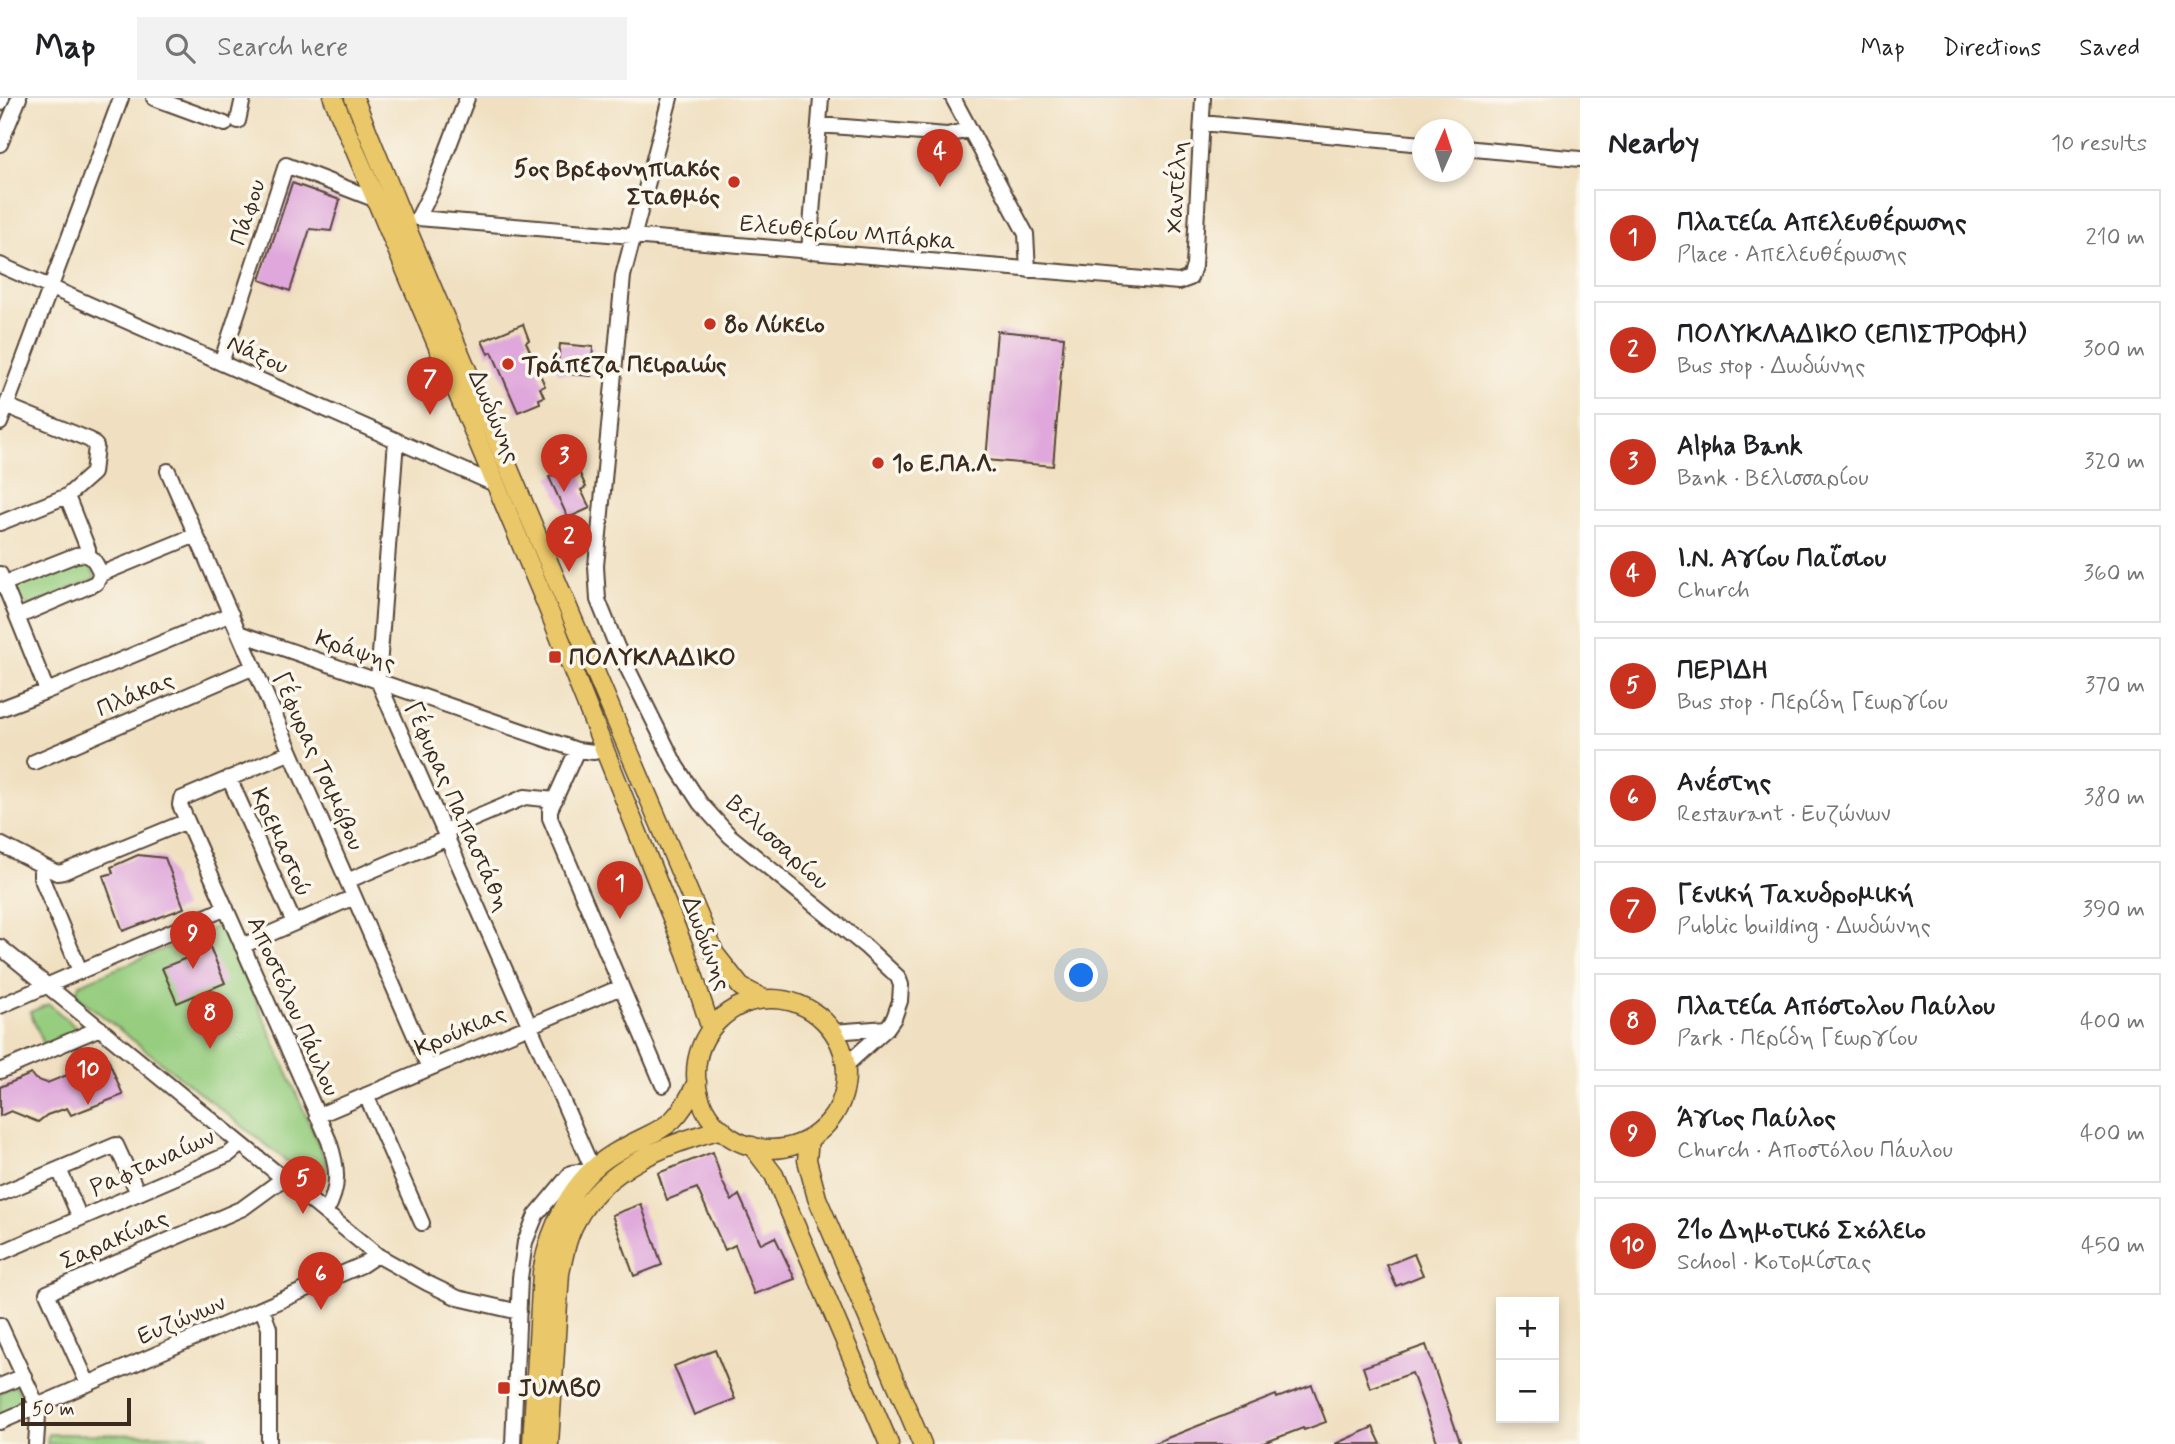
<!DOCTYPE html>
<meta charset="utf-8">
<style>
body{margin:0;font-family:Mynerve,sans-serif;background:#f2f2f2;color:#202124}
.controls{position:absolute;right:21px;bottom:21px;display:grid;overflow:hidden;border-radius:0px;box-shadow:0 4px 10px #0003}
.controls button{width:63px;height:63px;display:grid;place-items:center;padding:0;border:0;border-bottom:2px solid #e0e0e0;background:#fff;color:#202124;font:35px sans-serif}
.compass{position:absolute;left:1412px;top:21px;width:63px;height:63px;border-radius:50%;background:#fff;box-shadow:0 4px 10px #0003;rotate:3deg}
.scale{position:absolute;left:21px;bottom:18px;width:110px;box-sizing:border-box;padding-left:7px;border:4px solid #3b2a1e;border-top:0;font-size:19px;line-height:24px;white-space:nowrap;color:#3b2a1e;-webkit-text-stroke:5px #fbf7ec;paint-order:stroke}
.you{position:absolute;left:1082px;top:878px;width:24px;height:24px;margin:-18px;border:5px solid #fff;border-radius:50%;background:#1a73e8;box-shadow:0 0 0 10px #1a73e833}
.badge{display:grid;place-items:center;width:46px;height:46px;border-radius:50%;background:#c8321e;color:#fff;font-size:23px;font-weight:700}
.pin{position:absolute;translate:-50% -58px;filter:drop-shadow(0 2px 4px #0008)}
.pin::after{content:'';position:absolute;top:37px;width:24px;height:21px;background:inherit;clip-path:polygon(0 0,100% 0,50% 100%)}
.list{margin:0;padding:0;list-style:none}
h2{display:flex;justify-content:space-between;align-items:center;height:91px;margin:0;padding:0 28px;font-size:30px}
h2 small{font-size:23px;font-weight:400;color:#757577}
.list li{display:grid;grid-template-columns:46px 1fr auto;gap:21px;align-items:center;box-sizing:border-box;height:98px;margin:0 14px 14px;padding:0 14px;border:2px solid #e0e0e0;border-radius:0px}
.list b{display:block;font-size:26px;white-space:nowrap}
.list p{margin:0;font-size:23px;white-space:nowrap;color:#757577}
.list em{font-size:23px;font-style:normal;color:#757577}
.icon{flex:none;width:38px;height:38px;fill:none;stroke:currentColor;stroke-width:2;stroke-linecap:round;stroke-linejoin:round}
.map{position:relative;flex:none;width:1580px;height:1346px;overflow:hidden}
header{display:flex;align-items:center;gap:42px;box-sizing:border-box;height:98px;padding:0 35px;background:#fff;border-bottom:2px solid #e0e0e0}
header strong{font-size:33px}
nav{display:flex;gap:38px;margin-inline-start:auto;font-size:24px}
.search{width:490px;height:63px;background:#f2f2f2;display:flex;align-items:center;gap:18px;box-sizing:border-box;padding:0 24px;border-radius:0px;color:#757577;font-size:26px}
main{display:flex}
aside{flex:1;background:#fff}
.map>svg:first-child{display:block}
</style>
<header>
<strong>Map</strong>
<div class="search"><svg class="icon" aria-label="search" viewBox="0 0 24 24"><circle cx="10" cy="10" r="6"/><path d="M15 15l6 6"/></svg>Search here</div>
<nav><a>Map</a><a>Directions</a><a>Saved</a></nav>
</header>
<main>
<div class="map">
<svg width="1580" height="1346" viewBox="0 0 1580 1346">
<rect width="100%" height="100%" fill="#fbf7ec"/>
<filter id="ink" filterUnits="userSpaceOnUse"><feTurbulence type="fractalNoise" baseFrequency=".0143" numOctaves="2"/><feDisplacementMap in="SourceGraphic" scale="14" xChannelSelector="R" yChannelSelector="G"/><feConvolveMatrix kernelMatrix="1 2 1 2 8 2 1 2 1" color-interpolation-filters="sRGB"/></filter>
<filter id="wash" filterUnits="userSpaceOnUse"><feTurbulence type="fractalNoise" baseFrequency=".00686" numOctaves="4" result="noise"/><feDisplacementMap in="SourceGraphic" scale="28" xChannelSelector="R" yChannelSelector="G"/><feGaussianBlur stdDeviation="1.57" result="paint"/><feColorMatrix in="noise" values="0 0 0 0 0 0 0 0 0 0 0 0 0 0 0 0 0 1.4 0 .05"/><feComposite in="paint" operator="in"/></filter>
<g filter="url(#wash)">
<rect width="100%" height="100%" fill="#f0e0c1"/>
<!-- green -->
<path fill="#96cd7f" stroke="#687c4e" stroke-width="2" d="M 75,464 L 89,466 L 96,480 L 30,508 L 14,501 L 13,492 L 22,485 Z
M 223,826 L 326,1064 L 327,1076 L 324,1083 L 312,1083 L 77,898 L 77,891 L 80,886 Z
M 49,906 L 81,934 L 45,949 L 30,914 Z
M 16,1287 L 25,1308 L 0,1319 L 0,1294 Z
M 48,1336 L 208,1337 L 208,1346 L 47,1346 Z"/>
<g id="blocks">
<!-- building -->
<path fill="#dfa7db" d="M 292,85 L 340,102 L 331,133 L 310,131 L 290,193 L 260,182 Z
M 523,226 L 529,242 L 526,244 L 545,288 L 540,290 L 544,299 L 539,301 L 540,305 L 518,314 L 492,254 L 488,256 L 482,243 Z
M 997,233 L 1064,239 L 1053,368 L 986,362 Z
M 560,246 L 593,249 L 591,278 L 557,275 Z
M 576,367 L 586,389 L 581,392 L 590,410 L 568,420 L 549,379 Z
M 138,757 L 165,760 L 184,810 L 123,833 L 103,778 L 113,775 L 111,769 Z
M 207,842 L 225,885 L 177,905 L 162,870 L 199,855 L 195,847 Z
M 108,961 L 123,997 L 71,1017 L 67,1010 L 47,1017 L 38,1024 L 11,1013 L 0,1018 L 0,989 L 31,976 L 35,981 L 47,985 Z
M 713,1054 L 722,1083 L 732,1103 L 739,1097 L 761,1146 L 775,1139 L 795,1181 L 754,1196 L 735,1147 L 725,1152 L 697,1090 L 667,1102 L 658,1075 Z
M 641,1106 L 662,1167 L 634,1178 L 612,1117 Z
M 1414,1156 L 1423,1177 L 1396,1188 L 1387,1167 Z
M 1426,1247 L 1461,1346 L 1438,1346 L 1412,1275 L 1370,1290 L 1363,1269 Z
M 715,1252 L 735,1301 L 694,1317 L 674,1268 Z
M 1312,1287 L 1326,1324 L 1304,1332 L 1303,1330 L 1261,1346 L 1152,1346 L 1276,1297 L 1277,1300 Z
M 1373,1329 L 1381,1346 L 1335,1346 Z"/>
</g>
</g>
<g filter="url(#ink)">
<use href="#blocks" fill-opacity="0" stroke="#564536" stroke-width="2"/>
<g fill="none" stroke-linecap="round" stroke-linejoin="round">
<!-- minor casing -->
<g stroke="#564536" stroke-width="18">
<path id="minor" d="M 154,0 L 225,26
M 467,0 L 432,92 L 418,120 L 1179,184 L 1190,180 L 1194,168 L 1203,0
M 670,0 L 623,178 L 596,468 L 598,502 L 617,549 L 676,668 L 700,705 L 730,738 L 865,848 L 898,879 L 901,887 L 900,903 L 894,920 L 887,930 L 846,967
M 953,0 L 1026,136 L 1028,172
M 0,5 L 2,0
M 238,23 L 243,0
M 1202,25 L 1422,46
M 819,27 L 947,37 L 969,32
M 0,46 L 19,0
M 1464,50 L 1580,61
M 809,154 L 821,0
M 0,167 L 497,387
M 221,265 L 286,67 L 374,101
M 0,325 L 121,0
M 396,342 L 378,583 L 593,1072 L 571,1075 L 536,1117 L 525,1144 L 520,1180 L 513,1346
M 168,373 L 429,970
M 67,398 L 88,451 L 88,457
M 0,425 L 67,398 L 93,375 L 96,348 L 90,342 L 7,308
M 0,476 L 47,593
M 101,476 L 196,437
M 0,487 L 76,457 C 92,454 95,463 101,476 L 96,485 L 17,519
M 239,535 L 577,652
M 0,611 L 47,593 L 231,516
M 604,652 L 594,654 L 577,652 L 550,712 L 550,720 L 663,987
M 34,664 L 254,569
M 229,680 L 294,825
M 187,723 L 329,1043 C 338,1070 340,1089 326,1114
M 445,733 L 525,699 L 555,702
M 0,746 L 57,775 L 63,774 L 187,723 L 180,707 L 181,701 L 291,654
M 41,767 L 41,779 L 80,873
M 347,783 L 448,740
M 242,848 L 354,799
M 0,849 L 377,1157 L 427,1185 L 458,1200 L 519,1214
M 0,908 L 226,810
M 833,934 L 887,930
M 0,973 L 100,930
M 366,997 L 422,1125
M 317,1018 L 621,889
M 59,1071 L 80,1120
M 0,1096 L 116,1047 L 138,1095
M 0,1155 L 229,1056 L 241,1046
M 262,1211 L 269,1230 L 269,1346
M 0,1227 L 36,1305 L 38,1317 L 36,1346
M 88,1286 L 47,1195 L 243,1110 L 284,1080
M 0,1288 L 24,1278
M 0,1324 L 362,1167 L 377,1157"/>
</g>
<!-- major casing -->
<g stroke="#564536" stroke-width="21">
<path id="major" d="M 333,0 L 545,503 L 686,855 L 711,931
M 354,0 L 408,133 L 715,856 L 741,889 L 764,901
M696 976a75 75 0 1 1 150 0a75 75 0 1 1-150 0Z
M 809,1041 L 807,1062 L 817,1100 L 922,1346
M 752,1048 L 774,1077 L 889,1346
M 532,1346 L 542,1174 C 550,1128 572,1081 613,1056 C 658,1028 672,1038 697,984
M 549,1346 L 560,1175 C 564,1157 567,1139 576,1123 C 605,1069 666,1046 722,1031"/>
</g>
<!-- minor -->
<use href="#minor" stroke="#fff" stroke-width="14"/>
<!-- major -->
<use href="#major" stroke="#eac769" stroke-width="18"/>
</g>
</g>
<!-- markers -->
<g fill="#c8321e" stroke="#fbf7ec" stroke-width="2.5">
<circle cx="734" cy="84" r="7"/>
<circle cx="710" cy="226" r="7"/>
<circle cx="508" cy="266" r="7"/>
<circle cx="878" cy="365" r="7"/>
<rect x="548" y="552" width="14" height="14" rx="3.5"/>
<rect x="497" y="1283" width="14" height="14" rx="3.5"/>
</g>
<g text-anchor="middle" stroke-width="7" stroke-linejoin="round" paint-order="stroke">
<!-- poi labels -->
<g font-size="24" font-weight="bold" fill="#3b2a1e" stroke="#fbf7ec" text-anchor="start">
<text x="720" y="78" text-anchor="end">5ος Βρεφονηπιακός<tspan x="720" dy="28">Σταθμός</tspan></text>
<text x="724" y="234">8ο Λύκειο</text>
<text x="522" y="274">Τράπεζα Πειραιώς</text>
<text x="892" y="373">1ο Ε.ΠΑ.Λ.</text>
<text x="569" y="567">ΠΟΛΥΚΛΑΔΙΚΟ</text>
<text x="518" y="1298">JUMBO</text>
</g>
<!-- street labels -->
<g font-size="24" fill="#3b2a1e" stroke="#fbf7ec">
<text transform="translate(1176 89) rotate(-87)" y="8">Χαντέλη</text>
<text transform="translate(247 114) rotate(-72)" y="8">Πάφου</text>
<text transform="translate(848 134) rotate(5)" y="8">Ελευθερίου Μπάρκα</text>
<text transform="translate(258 256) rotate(24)" y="8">Νάξου</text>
<text transform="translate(495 318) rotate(67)" y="8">Δωδώνης</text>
<text transform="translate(356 552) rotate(19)" y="8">Κράψης</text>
<text transform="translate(135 596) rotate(-23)" y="8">Πλάκας</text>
<text transform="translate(319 663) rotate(66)" y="8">Γέφυρας Τσιμόβου</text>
<text transform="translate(458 708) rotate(66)" y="8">Γέφυρας Παπαστάθη</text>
<text transform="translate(282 744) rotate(66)" y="8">Κρεμαστού</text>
<text transform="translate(778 744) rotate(42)" y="8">Βελισσαρίου</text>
<text transform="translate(707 845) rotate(69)" y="8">Δωδώνης</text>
<text transform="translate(294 908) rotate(66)" y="8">Αποστόλου Πάυλου</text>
<text transform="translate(460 932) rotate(-23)" y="8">Κρούκιας</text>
<text transform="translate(152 1064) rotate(-24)" y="8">Ραφταναίων</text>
<text transform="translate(114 1141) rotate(-24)" y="8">Σαρακίνας</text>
<text transform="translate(181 1221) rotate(-23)" y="8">Ευζώνων</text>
</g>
</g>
</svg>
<div class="controls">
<button>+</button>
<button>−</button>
</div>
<svg class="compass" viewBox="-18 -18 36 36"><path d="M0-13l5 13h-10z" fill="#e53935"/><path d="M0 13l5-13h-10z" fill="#757577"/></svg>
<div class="scale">50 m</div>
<div class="you"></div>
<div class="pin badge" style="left:620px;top:821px">1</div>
<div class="pin badge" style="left:569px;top:474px">2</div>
<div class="pin badge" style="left:564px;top:394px">3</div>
<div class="pin badge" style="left:940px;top:89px">4</div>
<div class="pin badge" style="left:303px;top:1116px">5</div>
<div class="pin badge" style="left:321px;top:1212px">6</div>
<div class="pin badge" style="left:430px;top:317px">7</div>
<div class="pin badge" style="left:210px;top:951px">8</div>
<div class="pin badge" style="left:193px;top:871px">9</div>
<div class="pin badge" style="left:88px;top:1007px">10</div>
</div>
<aside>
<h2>Nearby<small>10 results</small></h2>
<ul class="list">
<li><span class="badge">1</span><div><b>Πλατεία Απελευθέρωσης</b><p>Place · Απελευθέρωσης</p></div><em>210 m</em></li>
<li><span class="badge">2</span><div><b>ΠΟΛΥΚΛΑΔΙΚΟ (ΕΠΙΣΤΡΟΦΗ)</b><p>Bus stop · Δωδώνης</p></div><em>300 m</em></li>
<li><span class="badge">3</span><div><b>Alpha Bank</b><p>Bank · Βελισσαρίου</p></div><em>320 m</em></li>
<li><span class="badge">4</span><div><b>Ι.Ν. Αγίου Παΐσιου</b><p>Church</p></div><em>360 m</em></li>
<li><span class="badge">5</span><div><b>ΠΕΡΙΔΗ</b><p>Bus stop · Περίδη Γεωργίου</p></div><em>370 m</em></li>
<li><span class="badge">6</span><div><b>Ανέστης</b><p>Restaurant · Ευζώνων</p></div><em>380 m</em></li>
<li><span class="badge">7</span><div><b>Γενική Ταχυδρομική</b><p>Public building · Δωδώνης</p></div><em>390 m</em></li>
<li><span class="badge">8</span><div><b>Πλατεία Απόστολου Παύλου</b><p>Park · Περίδη Γεωργίου</p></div><em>400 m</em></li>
<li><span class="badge">9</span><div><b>Άγιος Παύλος</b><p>Church · Αποστόλου Πάυλου</p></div><em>400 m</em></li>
<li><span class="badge">10</span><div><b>21ο Δημοτικό Σχόλειο</b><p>School · Κοτομίστας</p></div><em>450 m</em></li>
</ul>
</aside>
</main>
